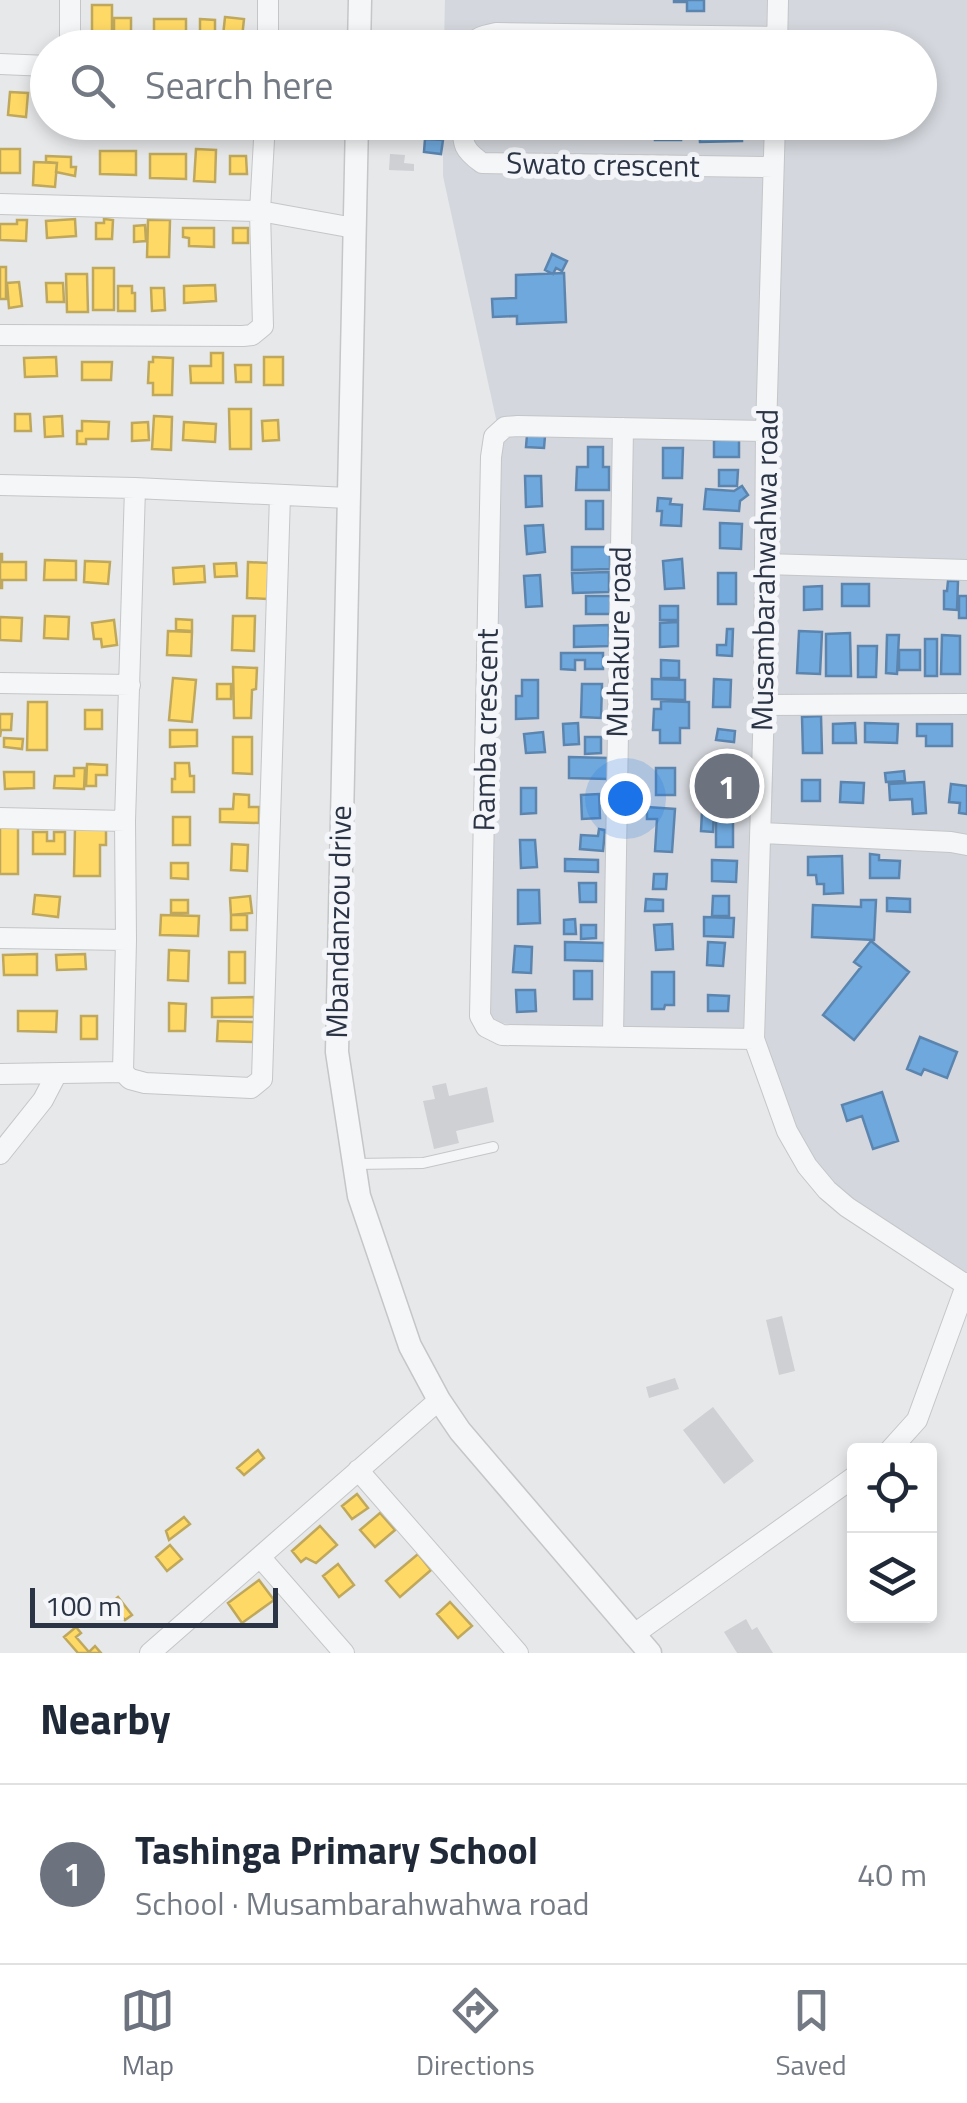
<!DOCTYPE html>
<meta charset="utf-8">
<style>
body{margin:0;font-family:"Titillium Web",sans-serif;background:#f6f6f7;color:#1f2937}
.controls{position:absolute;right:30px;bottom:30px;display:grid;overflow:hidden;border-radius:10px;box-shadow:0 5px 15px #0003}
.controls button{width:90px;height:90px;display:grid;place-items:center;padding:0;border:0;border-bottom:2px solid #e0e1e3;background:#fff;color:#1f2937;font:50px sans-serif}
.scale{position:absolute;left:30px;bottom:25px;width:248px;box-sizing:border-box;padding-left:10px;border:5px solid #2b3445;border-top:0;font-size:28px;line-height:35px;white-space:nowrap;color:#2b3445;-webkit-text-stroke:8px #f4f6f9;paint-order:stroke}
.you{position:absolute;left:625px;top:798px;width:35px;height:35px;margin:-25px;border:8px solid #fff;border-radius:50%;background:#1a73e8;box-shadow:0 0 0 15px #1a73e833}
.badge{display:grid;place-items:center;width:65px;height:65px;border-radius:50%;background:#6c737f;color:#fff;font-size:32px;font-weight:700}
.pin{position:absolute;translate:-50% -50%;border:5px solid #fff;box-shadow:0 2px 10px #0006}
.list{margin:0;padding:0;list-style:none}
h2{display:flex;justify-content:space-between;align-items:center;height:130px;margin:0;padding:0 40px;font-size:42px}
h2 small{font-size:32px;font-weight:400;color:#747a83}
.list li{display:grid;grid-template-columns:65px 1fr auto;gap:30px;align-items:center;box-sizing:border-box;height:180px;padding:0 40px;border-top:2px solid #e0e1e3}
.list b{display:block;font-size:38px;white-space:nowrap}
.list p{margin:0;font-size:32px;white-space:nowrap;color:#747a83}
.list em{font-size:32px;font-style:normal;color:#747a83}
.icon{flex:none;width:55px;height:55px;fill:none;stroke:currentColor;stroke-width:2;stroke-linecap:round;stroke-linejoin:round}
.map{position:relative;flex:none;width:967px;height:1653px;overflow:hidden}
.search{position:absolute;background:#fff;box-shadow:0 5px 15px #0003;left:30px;right:30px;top:30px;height:110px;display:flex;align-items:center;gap:25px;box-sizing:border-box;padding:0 35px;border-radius:55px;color:#747a83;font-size:38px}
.sheet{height:310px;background:#fff}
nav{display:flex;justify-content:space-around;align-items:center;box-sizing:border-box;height:140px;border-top:2px solid #e0e1e3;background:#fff;font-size:28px;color:#747a83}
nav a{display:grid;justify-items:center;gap:5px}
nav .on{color:#6c737f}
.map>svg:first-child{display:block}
</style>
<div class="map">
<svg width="967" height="1653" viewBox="0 0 967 1653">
<rect width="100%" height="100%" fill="#e6e8ea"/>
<!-- built -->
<path fill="#d4d7dd" d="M 445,0 L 967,0 L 967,1286 L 805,1166 L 749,1039 L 478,1022 L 500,437 L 443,176 L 443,123 L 920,122 L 920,48 L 444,47 Z"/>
<!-- homes -->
<path fill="#ffd966" stroke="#bfa85c" stroke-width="2.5" d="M 92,5 L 112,5 L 112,41 L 92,41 Z
M 225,17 L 244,19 L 242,38 L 223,36 Z
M 114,18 L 131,18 L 131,37 L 114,37 Z
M 154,19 L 186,19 L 186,37 L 154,37 Z
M 200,19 L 215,20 L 215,32 L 200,31 Z
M 10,92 L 28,93 L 26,117 L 8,115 Z
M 171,122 L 190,122 L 190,134 L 171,134 Z
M 226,122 L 249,122 L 249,132 L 226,132 Z
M 0,149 L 20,149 L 20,173 L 0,173 Z
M 196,149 L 216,150 L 215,182 L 194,181 Z
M 100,151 L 136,151 L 136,175 L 100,174 Z
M 150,154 L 186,154 L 186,179 L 150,178 Z
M 46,156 L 71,157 L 71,167 L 76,167 L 75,176 L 56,172 L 57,163 L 46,162 Z
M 230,156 L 246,156 L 247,174 L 230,174 Z
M 34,162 L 57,163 L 55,187 L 33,185 Z
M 75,219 L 76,236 L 47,238 L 46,221 Z
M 104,219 L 113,220 L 112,239 L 96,239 L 96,223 L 104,223 Z
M 17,220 L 27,220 L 26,241 L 0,240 L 0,224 L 17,224 Z
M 148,220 L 170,220 L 169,257 L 147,257 Z
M 145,225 L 146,241 L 134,242 L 134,226 Z
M 183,228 L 214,228 L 214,247 L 189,246 L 189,238 L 183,237 Z
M 233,228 L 248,228 L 248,243 L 233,243 Z
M 0,267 L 6,267 L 6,299 L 0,299 Z
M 93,268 L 114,268 L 114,310 L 93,310 Z
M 66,274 L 87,274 L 88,312 L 67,312 Z
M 19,282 L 22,306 L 9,308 L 7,283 Z
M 46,283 L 63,283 L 64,302 L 47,302 Z
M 215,285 L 216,301 L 184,303 L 184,286 Z
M 118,286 L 132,286 L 132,293 L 135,293 L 135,311 L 118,311 Z
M 151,288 L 164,288 L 165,310 L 152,311 Z
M 211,353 L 223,353 L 223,383 L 191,383 L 190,366 L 211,366 Z
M 56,357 L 57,376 L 25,377 L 24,358 Z
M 153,357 L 173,358 L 172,395 L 153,395 L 153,383 L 148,383 L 149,362 L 153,362 Z
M 264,357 L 283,357 L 283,385 L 264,385 Z
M 82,362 L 112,362 L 111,380 L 82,380 Z
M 235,365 L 251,365 L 251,382 L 236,382 Z
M 229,409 L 251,409 L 251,449 L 230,449 Z
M 15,414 L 30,414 L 31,431 L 15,431 Z
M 62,416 L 63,436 L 45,437 L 44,417 Z
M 154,416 L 172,417 L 171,450 L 152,449 Z
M 278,420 L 279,440 L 263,441 L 262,421 Z
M 82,421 L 109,422 L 108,439 L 86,439 L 86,444 L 77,444 L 77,431 L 82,431 Z
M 148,422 L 149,440 L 132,441 L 132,423 Z
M 184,422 L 216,424 L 215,442 L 183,440 Z
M 0,554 L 2,554 L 2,562 L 26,562 L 26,580 L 2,580 L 2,588 L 0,588 Z
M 45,560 L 76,561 L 76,580 L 44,580 Z
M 85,561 L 110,562 L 108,584 L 84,582 Z
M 248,562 L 269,563 L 267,599 L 247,598 Z
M 236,563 L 237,576 L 215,577 L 214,564 Z
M 204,566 L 205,582 L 174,584 L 173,568 Z
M 45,616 L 69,617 L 68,639 L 44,638 Z
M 233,616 L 255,616 L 254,651 L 232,650 Z
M 0,617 L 22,618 L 21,641 L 0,640 Z
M 176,619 L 192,620 L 192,631 L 176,630 Z
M 114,620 L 117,645 L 102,647 L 101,639 L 94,639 L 92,623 Z
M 168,631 L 192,632 L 191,656 L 167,655 Z
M 233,667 L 257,668 L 256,689 L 252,690 L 251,718 L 234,718 Z
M 173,678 L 196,680 L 192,722 L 169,720 Z
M 217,684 L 231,684 L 231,699 L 217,699 Z
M 28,702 L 47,702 L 47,750 L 27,750 Z
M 85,710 L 102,710 L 102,729 L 85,729 Z
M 0,714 L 12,714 L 11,730 L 1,730 L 0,737 Z
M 170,730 L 197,730 L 197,746 L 170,747 Z
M 233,737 L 252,737 L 252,774 L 233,773 Z
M 4,738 L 23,739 L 22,749 L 4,747 Z
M 175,763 L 189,763 L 190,776 L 194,776 L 194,792 L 172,792 L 172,779 L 175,779 Z
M 87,764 L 107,765 L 107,775 L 96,775 L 96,786 L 86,786 Z
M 74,768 L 85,768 L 84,789 L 54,788 L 55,776 L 74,776 Z
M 4,772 L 34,772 L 34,788 L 5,789 Z
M 234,794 L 249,795 L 249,807 L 259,807 L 259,823 L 220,822 L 220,809 L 233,809 Z
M 173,817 L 190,817 L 190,845 L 173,845 Z
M 0,826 L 18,826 L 18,874 L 0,874 Z
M 75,828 L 106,828 L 106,845 L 100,845 L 100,876 L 74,876 Z
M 33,832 L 47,832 L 47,841 L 54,841 L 54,832 L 65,832 L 65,854 L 33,854 Z
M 232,844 L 248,845 L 247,871 L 231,870 Z
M 171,863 L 188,863 L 188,879 L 171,878 Z
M 35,895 L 60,897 L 58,917 L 33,914 Z
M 250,896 L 252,913 L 231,915 L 230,898 Z
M 171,900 L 188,900 L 188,913 L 171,913 Z
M 161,915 L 199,916 L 198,936 L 160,935 Z
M 231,915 L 247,915 L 247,930 L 231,930 Z
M 169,950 L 189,951 L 188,981 L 168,980 Z
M 229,952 L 245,952 L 245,983 L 229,983 Z
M 37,954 L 37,975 L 4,975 L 3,955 Z
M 85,954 L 86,969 L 57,970 L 56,955 Z
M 254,997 L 254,1017 L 212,1017 L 212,998 Z
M 169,1003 L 186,1004 L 185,1031 L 169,1031 Z
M 18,1011 L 57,1011 L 56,1032 L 18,1031 Z
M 81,1016 L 97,1016 L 97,1039 L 81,1039 Z
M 218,1021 L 254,1022 L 253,1042 L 217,1041 Z
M 258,1450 L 264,1458 L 244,1475 L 237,1468 Z
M 357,1494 L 368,1508 L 352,1519 L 342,1506 Z
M 380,1513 L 395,1530 L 375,1547 L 360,1530 Z
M 184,1517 L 190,1524 L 169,1540 L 166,1531 Z
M 320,1526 L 337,1545 L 316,1563 L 306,1558 L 301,1562 L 292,1551 Z
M 170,1545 L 182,1559 L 167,1571 L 156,1557 Z
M 418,1554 L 431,1570 L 400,1597 L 386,1581 Z
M 338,1564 L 354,1585 L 339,1597 L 323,1576 Z
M 259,1580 L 274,1600 L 242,1623 L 228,1603 Z
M 118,1597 L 132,1615 L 125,1620 L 111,1603 Z
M 450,1602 L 472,1626 L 458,1638 L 437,1614 Z
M 76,1627 L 81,1633 L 76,1637 L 89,1652 L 95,1646 L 101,1653 L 78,1653 L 64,1637 Z"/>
<!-- schools -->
<path fill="#6fa8dc" stroke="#5b85af" stroke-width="2.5" d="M 674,0 L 704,0 L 704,11 L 687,11 L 687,2 L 674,2 Z
M 487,122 L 502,122 L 502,134 L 487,133 Z
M 517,122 L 535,122 L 535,136 L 517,136 Z
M 544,122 L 564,122 L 565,137 L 545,138 Z
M 579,122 L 600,122 L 600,130 L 606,131 L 606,135 L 601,135 L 600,138 L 579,138 Z
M 656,122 L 681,123 L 681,140 L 655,140 Z
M 742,124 L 742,141 L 700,142 L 699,126 Z
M 425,139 L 443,140 L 441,154 L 424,152 Z
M 552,254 L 567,261 L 562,271 L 556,268 L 553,274 L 545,270 Z
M 564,273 L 566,322 L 517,324 L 517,316 L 493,317 L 492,299 L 516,298 L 516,275 Z
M 527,435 L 545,436 L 544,448 L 526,447 Z
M 739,439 L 739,457 L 714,457 L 714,440 Z
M 588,447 L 603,447 L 603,467 L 609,467 L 609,490 L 576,490 L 577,467 L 588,467 Z
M 663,448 L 683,448 L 682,478 L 663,478 Z
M 719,470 L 738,470 L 737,486 L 719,486 Z
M 525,476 L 541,476 L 542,506 L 526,507 Z
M 742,486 L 748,495 L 740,501 L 739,511 L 704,509 L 706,489 L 734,491 Z
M 658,498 L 671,499 L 670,504 L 682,505 L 681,526 L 661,525 L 662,511 L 657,511 Z
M 586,501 L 603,501 L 603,529 L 586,529 Z
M 720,523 L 742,524 L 741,549 L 720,548 Z
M 543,525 L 545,552 L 527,554 L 525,526 Z
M 572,547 L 610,547 L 610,569 L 572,570 Z
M 682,559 L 684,588 L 665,589 L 663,561 Z
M 609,572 L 609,592 L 573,593 L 572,573 Z
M 718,573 L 736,573 L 736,604 L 718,604 Z
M 540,575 L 542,606 L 526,607 L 524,576 Z
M 948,581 L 958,581 L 957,610 L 944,609 L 944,591 L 947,591 Z
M 842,584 L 869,584 L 869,606 L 842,606 Z
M 822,586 L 822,609 L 804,610 L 804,587 Z
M 586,596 L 611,596 L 611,614 L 586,614 Z
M 959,596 L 967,596 L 967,618 L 959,618 Z
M 660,606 L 678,606 L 678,620 L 660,620 Z
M 678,622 L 678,646 L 660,647 L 660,623 Z
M 609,625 L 609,646 L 574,647 L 574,626 Z
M 727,629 L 733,629 L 732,656 L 717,655 L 717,645 L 726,645 Z
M 799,631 L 822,632 L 820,674 L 797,673 Z
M 850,633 L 851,676 L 826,676 L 826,634 Z
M 887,635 L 899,635 L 897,674 L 886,673 Z
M 942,635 L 960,636 L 960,674 L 941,674 Z
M 925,639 L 937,639 L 937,676 L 925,676 Z
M 858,646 L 877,646 L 876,677 L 858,677 Z
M 899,650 L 920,650 L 920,670 L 899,670 Z
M 561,653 L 603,653 L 603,669 L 585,669 L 585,660 L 575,660 L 575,670 L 561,669 Z
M 661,660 L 679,661 L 679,678 L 661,678 Z
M 652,679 L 685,680 L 685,700 L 652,699 Z
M 714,679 L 731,680 L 730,707 L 713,707 Z
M 522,680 L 538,680 L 538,718 L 516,719 L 516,696 L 522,696 Z
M 582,684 L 602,684 L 601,718 L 581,717 Z
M 661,701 L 689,702 L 689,728 L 680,728 L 680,743 L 660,743 L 660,730 L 653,730 L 654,709 L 661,709 Z
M 821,716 L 822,753 L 803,753 L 802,717 Z
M 578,723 L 579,744 L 564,745 L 563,724 Z
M 855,723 L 856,743 L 833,743 L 833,724 Z
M 865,723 L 898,724 L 897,743 L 865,742 Z
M 917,724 L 952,724 L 952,746 L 926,746 L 926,736 L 917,736 Z
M 718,729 L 735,731 L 734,742 L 716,740 Z
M 543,732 L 545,752 L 526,753 L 524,734 Z
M 585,737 L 601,737 L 601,753 L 585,754 Z
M 569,757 L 608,758 L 608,779 L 569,778 Z
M 724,758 L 735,758 L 734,793 L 715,793 L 716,763 L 724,763 Z
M 656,768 L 675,768 L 675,795 L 656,795 Z
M 904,771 L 905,781 L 886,782 L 885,773 Z
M 802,780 L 820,780 L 820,801 L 802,801 Z
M 841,782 L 864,783 L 863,803 L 840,802 Z
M 924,782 L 926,813 L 913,814 L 912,799 L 890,800 L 889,784 Z
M 951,784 L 967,786 L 967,814 L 959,813 L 960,803 L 949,802 Z
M 521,788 L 536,788 L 536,813 L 521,814 Z
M 599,794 L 600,818 L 582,819 L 581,795 Z
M 647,807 L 675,809 L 672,852 L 655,851 L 657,819 L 647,819 Z
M 702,812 L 714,812 L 713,832 L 701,831 Z
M 716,816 L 733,816 L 733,847 L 716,847 Z
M 599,829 L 605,830 L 603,851 L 580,849 L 581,835 L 598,836 Z
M 520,840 L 535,840 L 537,867 L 521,868 Z
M 870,854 L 879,855 L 879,860 L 900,861 L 899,878 L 870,878 Z
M 842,856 L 843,893 L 824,894 L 824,884 L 817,884 L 816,875 L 808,875 L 808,857 Z
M 565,859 L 598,860 L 598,872 L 565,871 Z
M 712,860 L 737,861 L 736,882 L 712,881 Z
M 654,874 L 667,874 L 666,889 L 653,889 Z
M 579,883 L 596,883 L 596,902 L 580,902 Z
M 518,890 L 539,890 L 540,923 L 518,924 Z
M 713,896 L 729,896 L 729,916 L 712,916 Z
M 887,898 L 910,899 L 910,912 L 887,911 Z
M 646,899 L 663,900 L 663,911 L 645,911 Z
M 861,900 L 876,900 L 874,940 L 812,937 L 813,905 L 861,907 Z
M 704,917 L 734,918 L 733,937 L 704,936 Z
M 575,919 L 576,934 L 564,934 L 564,920 Z
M 672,924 L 673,949 L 656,950 L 654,925 Z
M 581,925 L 596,925 L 596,938 L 581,939 Z
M 871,941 L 909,972 L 854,1040 L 823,1015 L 861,967 L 854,962 Z
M 565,942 L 604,943 L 604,961 L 565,960 Z
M 708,942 L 725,943 L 723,966 L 707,965 Z
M 515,946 L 532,947 L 531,973 L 513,972 Z
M 574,971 L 592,971 L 592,999 L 574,999 Z
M 652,972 L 674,972 L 674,1005 L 665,1005 L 664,1009 L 652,1009 Z
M 516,990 L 535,990 L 536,1011 L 517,1012 Z
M 708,995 L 729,996 L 728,1011 L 708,1011 Z
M 920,1037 L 957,1052 L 947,1078 L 924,1069 L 921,1075 L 907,1069 Z
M 882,1092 L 898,1141 L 873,1149 L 862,1116 L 847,1121 L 842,1105 Z"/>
<!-- building -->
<path fill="#ced0d3" d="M 390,154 L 405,155 L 404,163 L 414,164 L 414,171 L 389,170 Z
M 446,1083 L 449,1096 L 487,1087 L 494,1122 L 456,1131 L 459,1143 L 434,1149 L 423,1101 L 435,1099 L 432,1086 Z
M 782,1316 L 795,1371 L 779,1375 L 766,1320 Z
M 675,1378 L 679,1389 L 649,1398 L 646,1387 Z
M 713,1407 L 754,1461 L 724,1484 L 683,1430 Z
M 746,1619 L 752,1630 L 757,1627 L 773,1653 L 737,1653 L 724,1632 Z"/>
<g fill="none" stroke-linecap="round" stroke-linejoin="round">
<!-- service casing -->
<g stroke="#c4c6c8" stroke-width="12">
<path id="service" d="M 355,1164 L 423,1163 L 493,1147"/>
</g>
<!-- minor casing -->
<g stroke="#c4c6c8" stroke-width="22">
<path id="minor" d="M 268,0 L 268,48
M 70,48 L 70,0
M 470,48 C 474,37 486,35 496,33 L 777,37
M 777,48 L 778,0
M 0,64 L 48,66
M 463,122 C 462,145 464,150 482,163 L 773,167
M 775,122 L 766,431 L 764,705 L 754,1039 L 787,1131 L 807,1166 L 827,1190 L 847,1207 L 966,1285
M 0,204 L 260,211 L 354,228
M 0,335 L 243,336 L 252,335 L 263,326 L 260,211 L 265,122
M 0,485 L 135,488 L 348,498
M 765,564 L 967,570
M 0,683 L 130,685
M 764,705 L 967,704
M 0,818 L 125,821
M 761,833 L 951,842 L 967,845
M 0,938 L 126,940
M 613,1035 L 623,428
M 754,1039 L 502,1035 L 486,1027 L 480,1016 L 491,457 L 494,437 L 505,427 L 518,426 L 766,431
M 123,1072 L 126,940 L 125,821 L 135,488
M 0,1074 L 123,1072 L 130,1079 L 145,1083 L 251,1088 L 262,1079 L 280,495
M 0,1154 L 43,1100 L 56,1075
M 890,1450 L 917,1420 L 967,1283
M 358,1470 L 518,1653
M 261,1558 L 344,1653
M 633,1635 L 854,1477
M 150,1653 L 439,1400"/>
</g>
<!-- tertiary casing -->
<g stroke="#c4c6c8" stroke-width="25">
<path id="tertiary" d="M 359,48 L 360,0
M 357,122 L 337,1052 L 359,1196 L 410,1346 L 439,1400 L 460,1431 L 650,1653"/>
</g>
<!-- service -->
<use href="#service" stroke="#f5f6f7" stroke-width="10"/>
<!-- minor -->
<use href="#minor" stroke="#f5f6f7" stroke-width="20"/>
<!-- tertiary -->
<use href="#tertiary" stroke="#f5f6f7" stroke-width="22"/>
</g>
<g text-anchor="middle" stroke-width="10" stroke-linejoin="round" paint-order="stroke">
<!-- street labels -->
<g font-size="30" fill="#2b3445" stroke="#f4f6f9">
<text transform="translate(603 165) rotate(1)" y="10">Swato crescent</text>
<text transform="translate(765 570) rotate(-89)" y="10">Musambarahwahwa road</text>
<text transform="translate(619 642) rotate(-89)" y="10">Muhakure road</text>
<text transform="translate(486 730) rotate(-89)" y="10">Ramba crescent</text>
<text transform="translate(339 922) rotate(-89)" y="10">Mbandanzou drive</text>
</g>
</g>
</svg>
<div class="controls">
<button><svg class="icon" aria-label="locate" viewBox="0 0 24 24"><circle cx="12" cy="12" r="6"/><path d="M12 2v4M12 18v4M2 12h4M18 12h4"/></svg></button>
<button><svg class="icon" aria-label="layers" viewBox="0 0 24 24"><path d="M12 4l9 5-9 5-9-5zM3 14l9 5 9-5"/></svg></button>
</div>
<div class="scale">100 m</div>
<div class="you"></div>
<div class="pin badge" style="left:727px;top:786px">1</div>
<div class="search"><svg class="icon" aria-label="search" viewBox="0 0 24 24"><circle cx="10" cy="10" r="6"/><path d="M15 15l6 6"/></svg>Search here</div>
</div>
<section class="sheet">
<h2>Nearby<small></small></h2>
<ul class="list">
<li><span class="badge">1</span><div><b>Tashinga Primary School</b><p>School · Musambarahwahwa road</p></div><em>40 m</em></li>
</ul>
</section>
<nav>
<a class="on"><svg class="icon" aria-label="map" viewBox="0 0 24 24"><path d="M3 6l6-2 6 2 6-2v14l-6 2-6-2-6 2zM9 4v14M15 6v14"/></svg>Map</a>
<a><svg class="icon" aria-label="directions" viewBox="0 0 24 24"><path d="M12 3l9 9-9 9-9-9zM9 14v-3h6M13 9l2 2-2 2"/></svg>Directions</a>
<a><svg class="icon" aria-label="saved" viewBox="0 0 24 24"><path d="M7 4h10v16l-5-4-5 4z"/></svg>Saved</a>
</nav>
